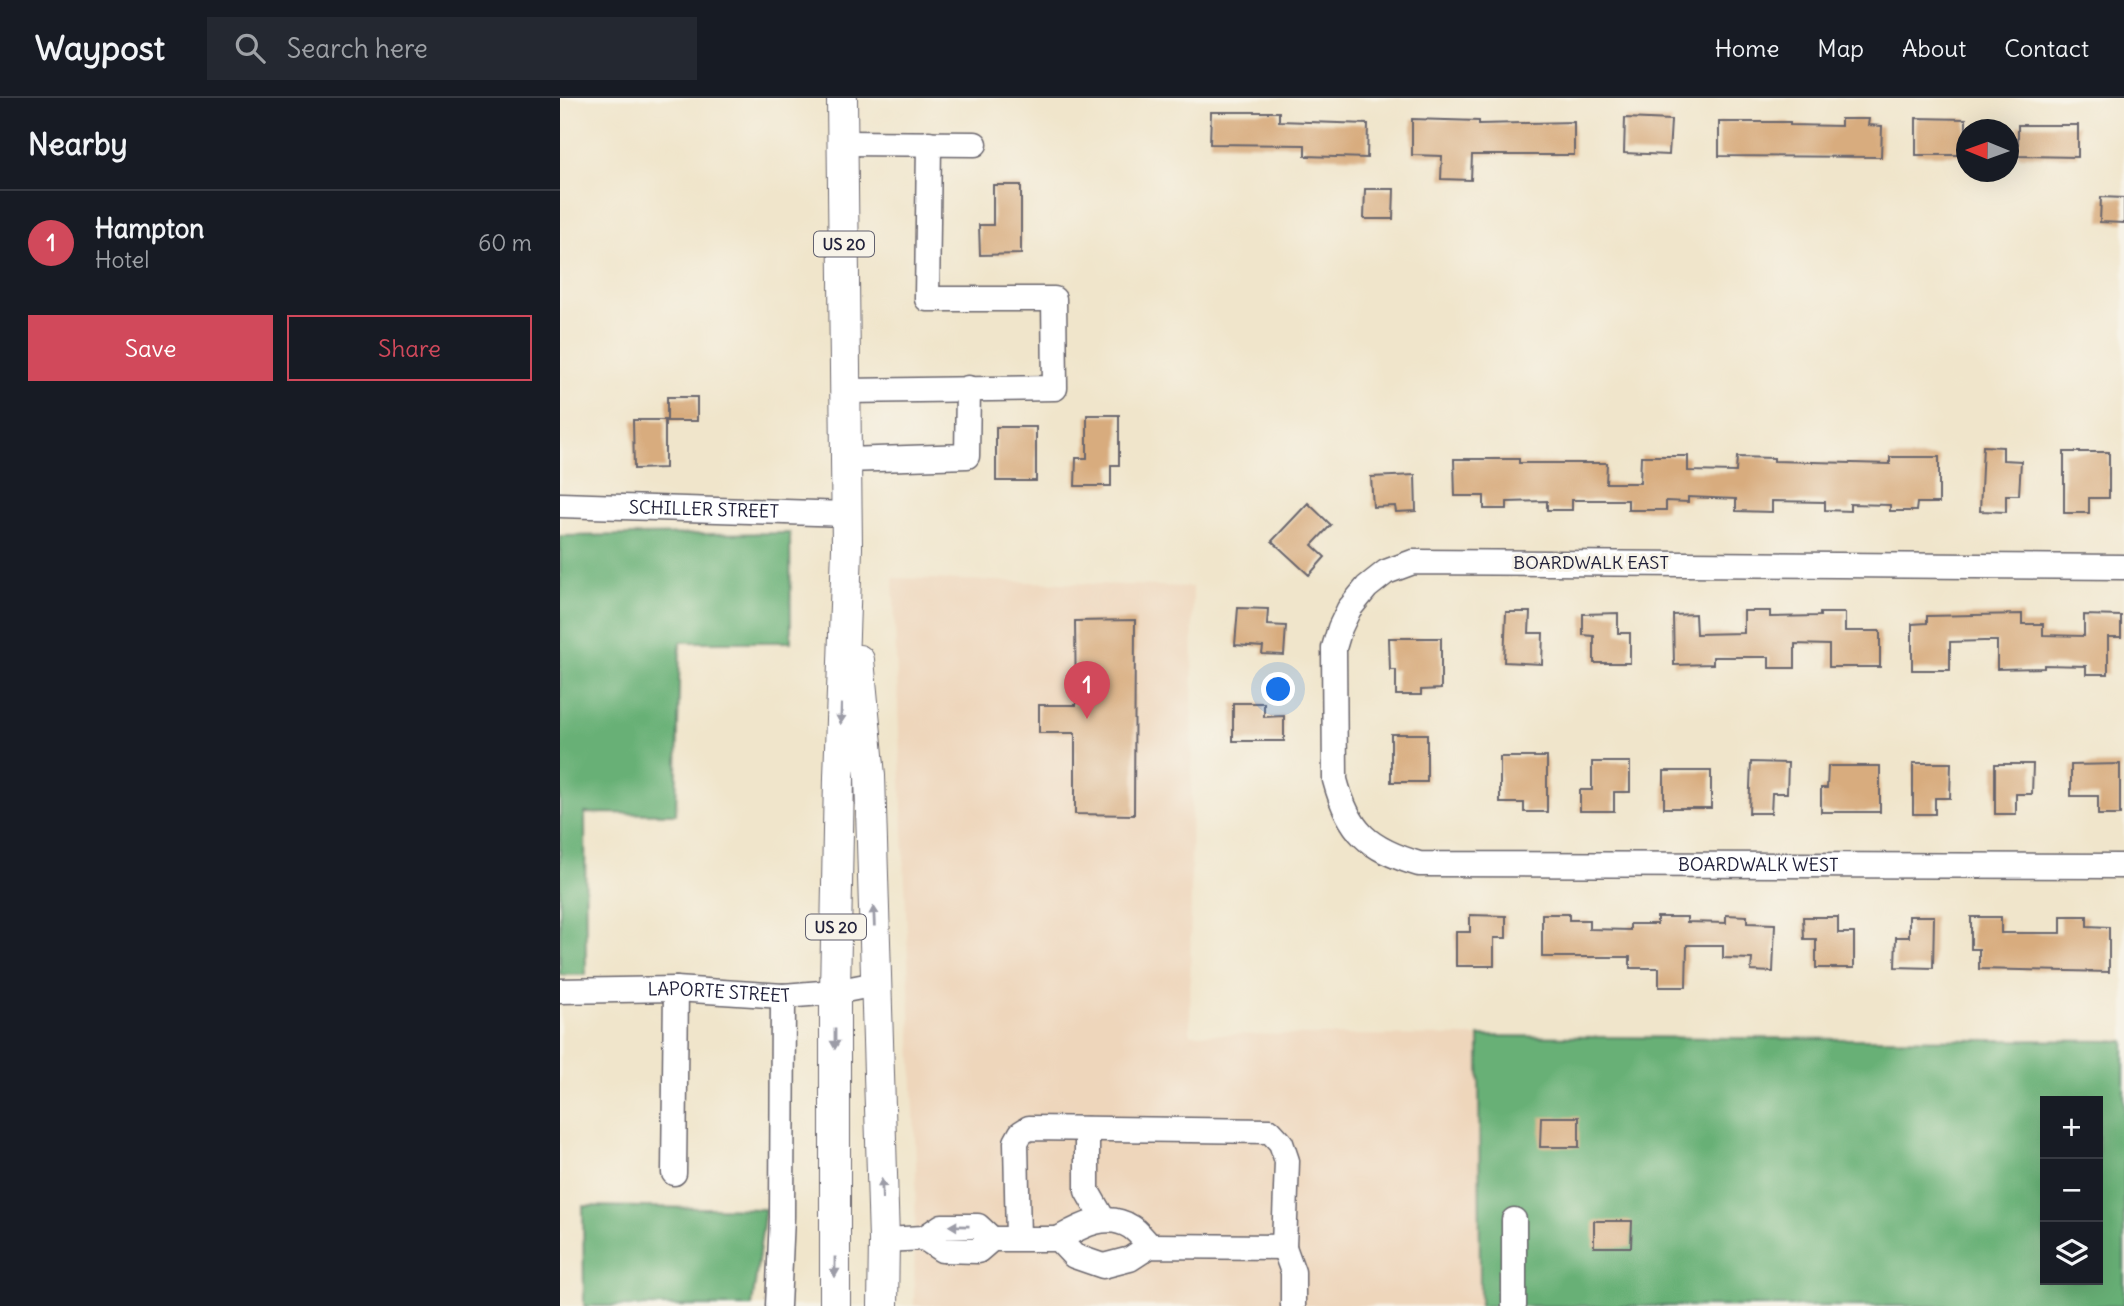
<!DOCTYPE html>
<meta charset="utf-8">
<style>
body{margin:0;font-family:Delius,sans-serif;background:#242831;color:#f1f3f6}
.controls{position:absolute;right:21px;bottom:21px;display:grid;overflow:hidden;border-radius:0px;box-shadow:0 7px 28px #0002}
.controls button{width:63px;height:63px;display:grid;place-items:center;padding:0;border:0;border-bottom:2px solid #363941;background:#171b24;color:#f1f3f6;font:35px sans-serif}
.compass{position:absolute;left:1396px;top:21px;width:63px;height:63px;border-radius:50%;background:#171b24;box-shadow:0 7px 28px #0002;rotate:271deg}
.you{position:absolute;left:719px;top:592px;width:24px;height:24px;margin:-18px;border:5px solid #fff;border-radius:50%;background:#1a73e8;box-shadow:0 0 0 10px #1a73e833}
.badge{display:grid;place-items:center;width:46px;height:46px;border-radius:50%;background:#d1495b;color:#fff;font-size:23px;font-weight:700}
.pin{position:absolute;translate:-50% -58px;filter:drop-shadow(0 2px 4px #0008)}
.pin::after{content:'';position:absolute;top:37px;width:24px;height:21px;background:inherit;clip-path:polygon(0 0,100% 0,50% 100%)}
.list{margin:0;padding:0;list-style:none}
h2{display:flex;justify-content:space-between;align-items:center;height:91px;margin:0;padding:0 28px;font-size:30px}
h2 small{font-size:23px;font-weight:400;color:#9ea1a6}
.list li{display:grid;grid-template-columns:46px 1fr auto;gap:21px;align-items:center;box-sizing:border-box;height:105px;padding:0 28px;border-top:2px solid #363941}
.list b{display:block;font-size:26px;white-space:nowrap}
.list p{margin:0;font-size:23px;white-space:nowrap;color:#9ea1a6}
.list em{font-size:23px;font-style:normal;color:#9ea1a6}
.actions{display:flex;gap:14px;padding:21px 28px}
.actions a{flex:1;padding:16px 0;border:2px solid #d1495b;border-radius:0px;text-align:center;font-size:24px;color:#d1495b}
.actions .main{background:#d1495b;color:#fff}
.icon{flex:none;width:38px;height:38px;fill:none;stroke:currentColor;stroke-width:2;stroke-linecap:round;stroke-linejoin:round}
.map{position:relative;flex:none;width:1564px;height:1208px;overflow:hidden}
header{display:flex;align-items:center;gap:42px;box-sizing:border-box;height:98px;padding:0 35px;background:#171b24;border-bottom:2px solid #363941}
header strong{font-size:33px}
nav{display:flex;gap:38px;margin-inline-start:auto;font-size:24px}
.search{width:490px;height:63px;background:#242831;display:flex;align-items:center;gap:18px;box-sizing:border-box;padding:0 24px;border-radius:0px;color:#9ea1a6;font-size:26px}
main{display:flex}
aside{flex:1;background:#171b24}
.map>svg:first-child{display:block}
</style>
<header>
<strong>Waypost</strong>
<div class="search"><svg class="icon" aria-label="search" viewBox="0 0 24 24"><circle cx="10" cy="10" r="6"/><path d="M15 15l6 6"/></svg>Search here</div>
<nav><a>Home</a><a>Map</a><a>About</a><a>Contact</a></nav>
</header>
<main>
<aside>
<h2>Nearby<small></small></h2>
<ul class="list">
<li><span class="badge">1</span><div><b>Hampton</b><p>Hotel</p></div><em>60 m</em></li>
</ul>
<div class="actions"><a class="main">Save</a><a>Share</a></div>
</aside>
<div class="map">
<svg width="1564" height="1208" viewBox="0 0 1564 1208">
<rect width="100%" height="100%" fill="#f7f3e8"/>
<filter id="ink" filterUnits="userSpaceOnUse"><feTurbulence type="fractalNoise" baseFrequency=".0143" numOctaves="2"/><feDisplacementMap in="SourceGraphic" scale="14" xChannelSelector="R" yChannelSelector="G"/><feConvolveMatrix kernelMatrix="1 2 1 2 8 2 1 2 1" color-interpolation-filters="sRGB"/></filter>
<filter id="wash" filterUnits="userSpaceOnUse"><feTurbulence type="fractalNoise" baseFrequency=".00686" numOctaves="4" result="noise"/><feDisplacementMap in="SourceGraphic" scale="28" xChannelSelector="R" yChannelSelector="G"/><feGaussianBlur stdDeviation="1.57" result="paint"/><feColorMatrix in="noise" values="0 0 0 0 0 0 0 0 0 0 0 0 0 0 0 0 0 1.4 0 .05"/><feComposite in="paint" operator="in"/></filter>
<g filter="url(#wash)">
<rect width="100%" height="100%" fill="#f0e5cb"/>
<!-- built -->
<path fill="#eed6bb" d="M 333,480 L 633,489 L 630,936 L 919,938 L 920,1208 L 354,1208 L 356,1066 Z"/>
<!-- forest -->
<path fill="#68b076" stroke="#456958" stroke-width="2" fill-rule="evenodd" d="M 230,435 L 231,544 L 120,544 L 116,716 L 25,715 L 26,877 L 0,877 L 0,438 Z
M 919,938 L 1564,943 L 1564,1208 L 920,1208 ZM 1485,1003 L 1538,1003 L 1538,1182 L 1485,1182 Z
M 23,1108 L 205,1111 L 192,1208 L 24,1208 Z"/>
<g id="blocks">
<!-- building -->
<path fill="#d8ac7e" d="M 651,14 L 719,14 L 719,23 L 808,26 L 807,60 L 745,58 L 745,47 L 650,46 Z
M 1065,20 L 1111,22 L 1109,57 L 1064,55 Z
M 1356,20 L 1406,21 L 1406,57 L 1356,57 Z
M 852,21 L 919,23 L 919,26 L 1014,24 L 1014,57 L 912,57 L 911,82 L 881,81 L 882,58 L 852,57 Z
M 1281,21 L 1309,21 L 1308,27 L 1322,28 L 1321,59 L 1159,58 L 1159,24 L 1230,24 L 1230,27 L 1281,28 Z
M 1458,27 L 1518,27 L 1518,59 L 1458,58 Z
M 433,87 L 461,87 L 461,156 L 420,157 L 419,127 L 433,127 Z
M 805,91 L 834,91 L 833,121 L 804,121 Z
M 1541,99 L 1564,100 L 1564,125 L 1540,124 Z
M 107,299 L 137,299 L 137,323 L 107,323 Z
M 527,317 L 559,317 L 559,367 L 551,367 L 551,388 L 515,388 L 516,360 L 527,360 Z
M 73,322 L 105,322 L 105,370 L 74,371 Z
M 436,329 L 476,329 L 476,383 L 436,383 Z
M 1423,348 L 1443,349 L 1443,362 L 1461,363 L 1459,397 L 1446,397 L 1446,414 L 1420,413 Z
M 1504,354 L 1549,354 L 1549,400 L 1529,400 L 1529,415 L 1504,415 Z
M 1081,358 L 1128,358 L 1128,373 L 1176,374 L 1177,359 L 1214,360 L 1214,363 L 1330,366 L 1330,359 L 1379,359 L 1379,405 L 1357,405 L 1356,413 L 1330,413 L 1330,407 L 1290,406 L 1290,413 L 1265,412 L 1265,404 L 1212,403 L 1212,414 L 1176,413 L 1176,401 L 1128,399 L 1128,404 L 1106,403 L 1106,412 L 1068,412 L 1068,402 L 1012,402 L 1012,412 L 987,412 L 987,403 L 947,404 L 947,411 L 924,411 L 924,398 L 895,398 L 894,361 L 959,361 L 959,365 L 1047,365 L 1046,385 L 1080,385 Z
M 855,377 L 856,413 L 836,414 L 835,408 L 813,409 L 811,379 Z
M 748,405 L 771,427 L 752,447 L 765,459 L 749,477 L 712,443 Z
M 678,510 L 708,511 L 707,527 L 726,528 L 724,557 L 702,556 L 703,549 L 675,547 Z
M 1184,513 L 1210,513 L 1210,519 L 1260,518 L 1260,515 L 1285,515 L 1285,533 L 1320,533 L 1320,569 L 1269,569 L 1269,547 L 1235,546 L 1235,570 L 1209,570 L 1209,559 L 1153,559 L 1153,566 L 1114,567 L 1113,517 L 1135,516 L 1136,536 L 1184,535 Z
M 946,514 L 970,514 L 969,535 L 983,535 L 982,566 L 944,564 Z
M 1058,515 L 1058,535 L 1070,535 L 1070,565 L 1034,565 L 1034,538 L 1023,537 L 1023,516 Z
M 1462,516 L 1462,526 L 1483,526 L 1483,537 L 1524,538 L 1524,517 L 1561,518 L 1561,539 L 1548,539 L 1548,576 L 1526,576 L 1526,568 L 1484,567 L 1484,570 L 1437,571 L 1437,543 L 1424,543 L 1390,544 L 1390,572 L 1352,572 L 1352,526 L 1367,525 L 1367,518 Z
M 575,522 L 574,717 L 515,716 L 515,635 L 479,635 L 479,607 L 516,607 L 515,523 Z
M 829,540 L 881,540 L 881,591 L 861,592 L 861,597 L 836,597 L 836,572 L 830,572 Z
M 673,605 L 704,605 L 704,619 L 724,618 L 724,643 L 673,643 Z
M 831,636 L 867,636 L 867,684 L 831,684 Z
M 940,659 L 987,659 L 987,714 L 964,714 L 964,705 L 940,705 Z
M 1032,664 L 1070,664 L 1070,694 L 1054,694 L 1054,713 L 1020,713 L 1020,692 L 1032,692 Z
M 1191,664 L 1228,665 L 1227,695 L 1212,695 L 1211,715 L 1189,715 Z
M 1353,665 L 1391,665 L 1390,700 L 1375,700 L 1375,716 L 1353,716 Z
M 1435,666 L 1473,666 L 1472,696 L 1456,696 L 1456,716 L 1435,716 Z
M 1560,666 L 1560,717 L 1538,717 L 1538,698 L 1511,698 L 1511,667 Z
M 1268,668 L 1320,668 L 1320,714 L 1261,714 L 1261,690 L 1267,690 Z
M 1104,673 L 1151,673 L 1151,710 L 1104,710 Z
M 982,816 L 1009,816 L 1009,822 L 1029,822 L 1029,831 L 1070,832 L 1070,826 L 1097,826 L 1097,819 L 1127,819 L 1127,824 L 1166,825 L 1166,817 L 1187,818 L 1187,825 L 1215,826 L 1213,874 L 1191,873 L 1192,861 L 1163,860 L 1163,847 L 1127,847 L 1126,889 L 1099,889 L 1099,870 L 1070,870 L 1070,859 L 982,859 Z
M 910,817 L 946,818 L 946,840 L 934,840 L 934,868 L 896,868 L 896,834 L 910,834 Z
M 1349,818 L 1374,818 L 1373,870 L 1335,869 L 1336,839 L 1349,839 Z
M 1501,818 L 1527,818 L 1527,828 L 1549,829 L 1549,874 L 1419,871 L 1419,851 L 1411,851 L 1411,819 L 1441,819 L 1441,835 L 1501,835 Z
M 1243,819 L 1278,819 L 1278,835 L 1294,835 L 1294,870 L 1256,870 L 1256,841 L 1244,841 Z
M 981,1019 L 1019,1019 L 1019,1049 L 980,1049 Z
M 1034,1123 L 1072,1123 L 1071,1149 L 1034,1149 Z"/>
</g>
</g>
<g filter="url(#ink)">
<use href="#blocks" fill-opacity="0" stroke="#6a666d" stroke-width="2"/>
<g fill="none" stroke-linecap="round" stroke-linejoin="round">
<!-- minor casing -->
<g stroke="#6a666d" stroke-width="27">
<g id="minor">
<path d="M 283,45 L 415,46"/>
<path d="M 286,293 L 495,290 L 494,201 L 367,201 L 369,45"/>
<path d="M 287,362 L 407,358 L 408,290"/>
<path id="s1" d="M 0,407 L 287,416"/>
<path id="s2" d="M 1564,469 L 853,464 L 826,474 L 807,489 L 789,511 L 780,530 L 774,550 L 775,682 C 789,734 808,751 859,766 L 1564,768"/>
<path id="s3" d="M 0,893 L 116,891 L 223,898 L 275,894 L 316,886"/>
<path d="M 527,1031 L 527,1093 L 543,1121"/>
<path d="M 114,1075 L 116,891"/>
<path d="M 954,1122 L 954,1208"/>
<path d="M 364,1140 L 382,1152 L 418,1153 L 432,1141 L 498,1141 L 514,1158 L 543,1168 L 570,1161 L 590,1148 L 724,1149 L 727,1063 L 721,1045 L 710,1033 L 469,1030 L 461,1035 L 456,1044 L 458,1141"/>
<path d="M 498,1141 C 520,1129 546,1113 571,1129 C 578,1133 584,1142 590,1148"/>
<path d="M 324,1142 L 364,1140 L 382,1128 L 418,1128 L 432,1141"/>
<path d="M 724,1149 L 733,1174 L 733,1208"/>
<path d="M 218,1208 L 222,1119 L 223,898"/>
</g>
</g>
<!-- major casing -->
<g stroke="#6a666d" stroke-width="32">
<path id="major" d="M 299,562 L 310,678 L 324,1142 L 323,1208
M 275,1208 L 275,894 L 279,679 L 287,450 L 282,0"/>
</g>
<!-- minor -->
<use href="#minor" stroke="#fff" stroke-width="24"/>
<!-- major -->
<use href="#major" stroke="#fff" stroke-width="30"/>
</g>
<!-- one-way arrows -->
<defs><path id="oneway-solid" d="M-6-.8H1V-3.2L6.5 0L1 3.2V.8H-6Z" transform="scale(1.75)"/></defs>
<g fill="#9c9ca7">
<use href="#oneway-solid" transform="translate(281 616) rotate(92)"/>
<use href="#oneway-solid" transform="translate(314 818) rotate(-92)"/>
<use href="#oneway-solid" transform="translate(275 941) rotate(90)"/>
<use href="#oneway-solid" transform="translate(322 1091) rotate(-92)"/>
<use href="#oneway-solid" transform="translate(399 1128) rotate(-179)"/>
<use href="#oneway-solid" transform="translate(275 1169) rotate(90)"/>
</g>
</g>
<g text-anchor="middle" stroke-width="6" stroke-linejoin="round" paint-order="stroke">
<!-- shield labels -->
<g fill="#f7f3e8" stroke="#62616f" stroke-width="2">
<rect x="254" y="133.5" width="60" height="25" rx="5"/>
<rect x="246" y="816.5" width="60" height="25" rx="5"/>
</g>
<g font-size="16" font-weight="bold" fill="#22223b">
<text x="284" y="152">US 20</text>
<text x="276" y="835">US 20</text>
</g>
<!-- street labels -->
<g font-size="18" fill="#22223b" stroke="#f7f3e8">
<text dy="6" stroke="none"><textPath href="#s1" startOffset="144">SCHILLER STREET</textPath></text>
<text x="1031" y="471">BOARDWALK EAST</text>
<text dy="6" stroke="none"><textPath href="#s2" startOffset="1432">BOARDWALK WEST</textPath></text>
<text dy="6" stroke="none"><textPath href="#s3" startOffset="159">LAPORTE STREET</textPath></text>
</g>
</g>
</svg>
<div class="controls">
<button>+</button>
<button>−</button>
<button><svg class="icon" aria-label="layers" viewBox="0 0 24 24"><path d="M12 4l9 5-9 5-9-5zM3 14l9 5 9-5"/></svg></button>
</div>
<svg class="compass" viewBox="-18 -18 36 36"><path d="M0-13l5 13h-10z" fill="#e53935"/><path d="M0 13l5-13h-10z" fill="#9ea1a6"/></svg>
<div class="you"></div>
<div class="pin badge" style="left:527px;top:621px">1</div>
</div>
</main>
